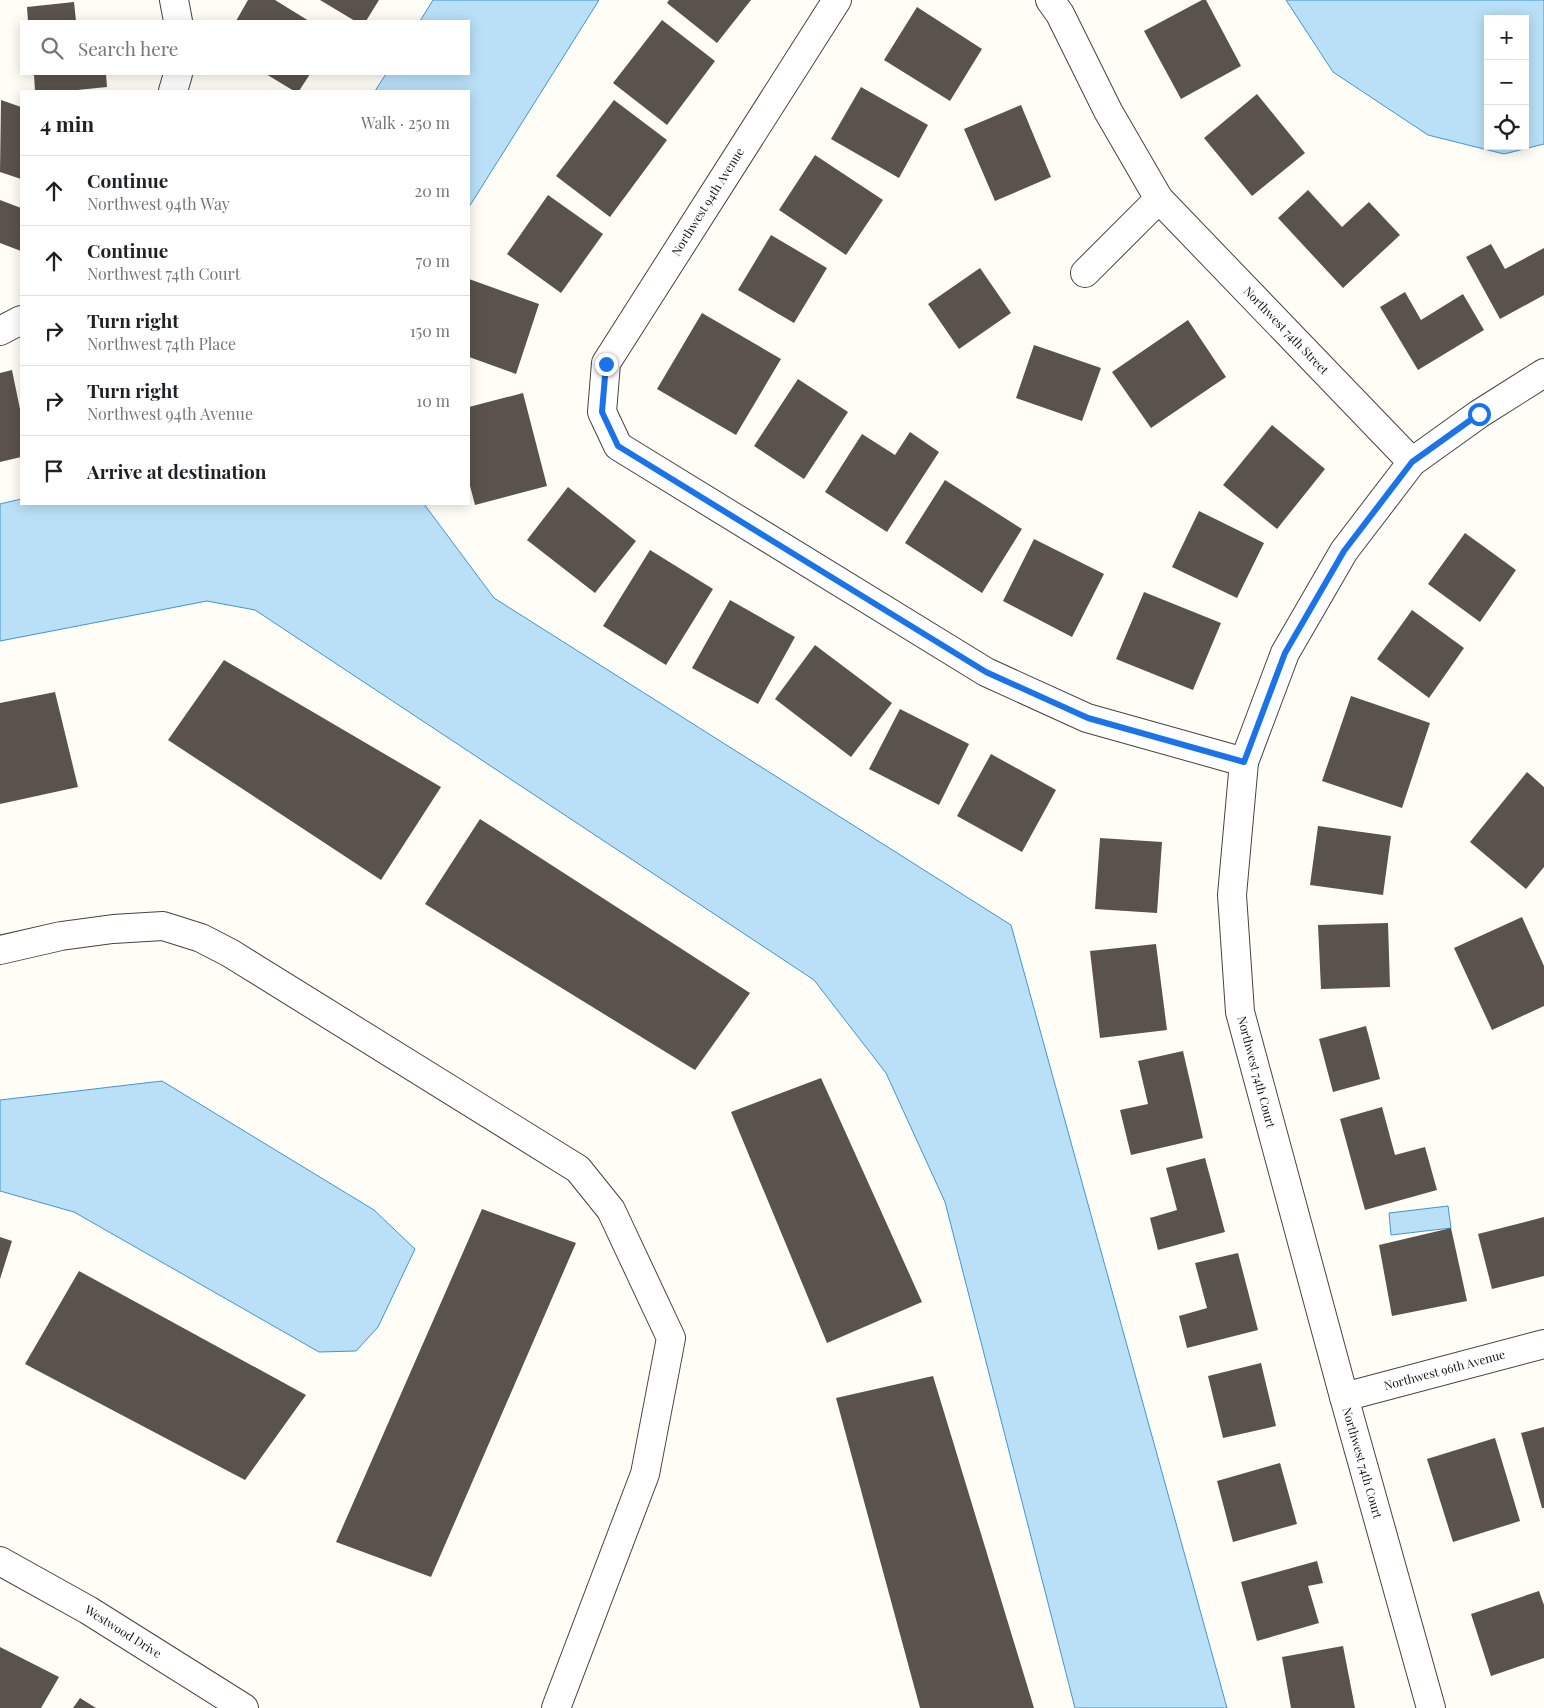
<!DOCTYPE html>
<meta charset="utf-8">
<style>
body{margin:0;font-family:"Playfair Display",serif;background:#f2f2f2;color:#202124}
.controls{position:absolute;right:15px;top:15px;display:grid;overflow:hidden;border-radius:0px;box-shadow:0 2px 12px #0003}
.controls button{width:45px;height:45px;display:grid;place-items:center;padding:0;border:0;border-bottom:1px solid #e0e0e0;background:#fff;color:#202124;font:25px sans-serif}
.stop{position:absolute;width:15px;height:15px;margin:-11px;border:4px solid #1a73e8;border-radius:50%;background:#fff}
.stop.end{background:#1a73e8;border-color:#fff;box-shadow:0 1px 5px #0008}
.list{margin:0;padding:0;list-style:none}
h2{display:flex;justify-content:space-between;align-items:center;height:65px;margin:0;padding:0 20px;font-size:21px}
h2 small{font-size:16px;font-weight:400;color:#757577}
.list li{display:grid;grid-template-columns:32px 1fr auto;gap:15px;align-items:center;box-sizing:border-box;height:70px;padding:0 20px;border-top:1px solid #e0e0e0}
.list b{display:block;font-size:19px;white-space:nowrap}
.list p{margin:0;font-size:16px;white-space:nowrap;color:#757577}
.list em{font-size:16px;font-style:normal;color:#757577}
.icon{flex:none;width:28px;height:28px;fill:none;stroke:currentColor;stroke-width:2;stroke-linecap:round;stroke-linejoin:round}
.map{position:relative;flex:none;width:1544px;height:1708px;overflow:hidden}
.search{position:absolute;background:#fff;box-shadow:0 2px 12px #0003;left:20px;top:20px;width:450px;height:55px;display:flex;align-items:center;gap:12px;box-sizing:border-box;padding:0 18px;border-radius:0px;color:#757577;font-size:19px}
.panel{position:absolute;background:#fff;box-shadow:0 2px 12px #0003;left:20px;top:90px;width:450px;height:415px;border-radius:0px}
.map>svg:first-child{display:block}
</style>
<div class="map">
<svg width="1544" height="1708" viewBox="0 0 1544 1708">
<rect width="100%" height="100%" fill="#fffdf5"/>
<!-- water -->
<path fill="#b9e0f7" stroke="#3f96cf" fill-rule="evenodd" d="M 433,0 L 599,0 L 469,207 L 469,91 L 375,91 L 386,74 L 469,74 L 469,21 L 420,21 Z
M 1286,0 L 1544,0 L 1544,144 L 1504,154 L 1428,135 L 1333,72 ZM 1488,19 L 1525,19 L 1525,146 L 1488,146 Z
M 21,499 L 21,504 L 424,504 L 494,598 L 1011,925 L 1227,1708 L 1075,1708 L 945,1202 L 886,1073 L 814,980 L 255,610 L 207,601 L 0,641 L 0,504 Z
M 162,1081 L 374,1210 L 415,1249 L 378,1327 L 356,1351 L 319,1352 L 74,1212 L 0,1191 L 0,1100 Z
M 1448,1206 L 1451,1228 L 1391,1235 L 1389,1213 Z"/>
<!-- building -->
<path fill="#5a524d" d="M 248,0 L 275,0 L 309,21 L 236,21 Z
M 320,0 L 379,0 L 366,21 L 355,21 Z
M 669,0 L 751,0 L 717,43 L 667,3 Z
M 1202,0 L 1206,0 L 1241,66 L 1181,99 L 1144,31 Z
M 74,2 L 76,21 L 28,21 L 27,7 Z
M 917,7 L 982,49 L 950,101 L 884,60 Z
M 662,20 L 715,61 L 667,125 L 613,83 Z
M 34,74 L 106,74 L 107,87 L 67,91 L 35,91 Z
M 266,74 L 310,74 L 299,91 L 294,91 Z
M 861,87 L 928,125 L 899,178 L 831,139 Z
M 1257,94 L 1305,153 L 1252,196 L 1204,138 Z
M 1,100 L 21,107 L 21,179 L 0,172 Z
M 614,100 L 667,140 L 610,217 L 556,176 Z
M 1021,105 L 1051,177 L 995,201 L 964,129 Z
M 815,155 L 883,200 L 846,255 L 779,210 Z
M 1308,190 L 1342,227 L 1369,202 L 1400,235 L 1343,288 L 1278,218 Z
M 548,195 L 603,234 L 561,293 L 507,254 Z
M 0,200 L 21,208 L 21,251 L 0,243 Z
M 771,235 L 827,268 L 794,323 L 738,290 Z
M 1491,244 L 1505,269 L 1544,248 L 1544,295 L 1500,319 L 1466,257 Z
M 980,268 L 1011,313 L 959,349 L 928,304 Z
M 469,279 L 539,304 L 516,374 L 469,357 Z
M 1405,292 L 1421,320 L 1463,294 L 1484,330 L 1418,370 L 1380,307 Z
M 702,313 L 781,359 L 736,435 L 657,389 Z
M 1188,320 L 1226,377 L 1151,428 L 1112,372 Z
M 1034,345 L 1101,368 L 1082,421 L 1016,398 Z
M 12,370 L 21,414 L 21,457 L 0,462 L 0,373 Z
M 798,379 L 848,412 L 804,479 L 754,446 Z
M 523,393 L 547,486 L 475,505 L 469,482 L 469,407 Z
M 1272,425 L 1325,469 L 1277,529 L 1223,485 Z
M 910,432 L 939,452 L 887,532 L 825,492 L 862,434 L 895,455 Z
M 945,480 L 1022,529 L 982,593 L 905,543 Z
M 568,487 L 636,541 L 595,593 L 527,540 Z
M 1199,511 L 1264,543 L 1237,598 L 1172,567 Z
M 1465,533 L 1516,570 L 1480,622 L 1428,584 Z
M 1034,539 L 1104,574 L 1072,637 L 1003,601 Z
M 650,550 L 713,589 L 666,665 L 603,626 Z
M 1144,592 L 1221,623 L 1193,690 L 1116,659 Z
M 730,600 L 795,637 L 758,704 L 692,668 Z
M 1412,610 L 1464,648 L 1429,698 L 1377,659 Z
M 815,645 L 892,703 L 851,757 L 775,699 Z
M 224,660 L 441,787 L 381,880 L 168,740 Z
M 55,692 L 78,787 L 0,804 L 0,703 Z
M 1351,696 L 1430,723 L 1402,808 L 1322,781 Z
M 900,709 L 969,744 L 939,805 L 869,769 Z
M 991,754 L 1056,790 L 1022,852 L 957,816 Z
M 1527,772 L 1544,787 L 1544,867 L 1526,889 L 1470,842 Z
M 480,819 L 750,993 L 695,1070 L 425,904 Z
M 1318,826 L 1391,836 L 1383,895 L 1310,885 Z
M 1100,838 L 1162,842 L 1157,913 L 1095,909 Z
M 1522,917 L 1544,966 L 1544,1006 L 1492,1030 L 1454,948 Z
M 1388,923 L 1390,987 L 1321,989 L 1318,925 Z
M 1156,944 L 1167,1030 L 1100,1038 L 1090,951 Z
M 1366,1026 L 1380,1079 L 1333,1092 L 1319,1039 Z
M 1183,1051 L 1203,1138 L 1131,1155 L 1120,1110 L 1148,1104 L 1138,1061 Z
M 821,1078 L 922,1302 L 827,1343 L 731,1112 Z
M 1382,1107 L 1395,1155 L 1425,1147 L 1437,1190 L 1365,1210 L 1340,1119 Z
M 1205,1158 L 1225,1232 L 1158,1250 L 1150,1218 L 1177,1210 L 1166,1168 Z
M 482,1209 L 576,1243 L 431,1577 L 336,1542 Z
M 1544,1217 L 1544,1276 L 1492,1289 L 1478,1234 Z
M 1451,1228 L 1467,1301 L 1392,1316 L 1379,1245 Z
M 0,1237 L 12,1241 L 0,1279 Z
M 1238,1253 L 1258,1330 L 1187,1348 L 1179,1316 L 1207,1308 L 1195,1263 Z
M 79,1271 L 306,1395 L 245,1480 L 25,1364 Z
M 1261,1363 L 1276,1426 L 1223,1438 L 1208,1376 Z
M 933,1376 L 1034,1708 L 920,1708 L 836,1398 Z
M 1544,1427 L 1544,1508 L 1542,1508 L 1521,1433 Z
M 1495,1438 L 1520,1521 L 1453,1542 L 1427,1459 Z
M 1280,1463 L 1297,1524 L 1233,1542 L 1217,1481 Z
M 1317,1561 L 1323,1583 L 1308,1586 L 1319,1623 L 1257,1641 L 1241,1582 Z
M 1539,1591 L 1544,1605 L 1544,1658 L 1491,1676 L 1471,1614 Z
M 1343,1646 L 1355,1708 L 1291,1708 L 1282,1657 Z
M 0,1647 L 59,1677 L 41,1708 L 0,1708 Z
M 80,1698 L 96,1708 L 73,1708 Z"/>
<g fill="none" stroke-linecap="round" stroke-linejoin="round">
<!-- minor casing -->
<g stroke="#444" stroke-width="30">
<g id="minor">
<path d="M 174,0 L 178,21"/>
<path d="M 837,0 L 606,363 L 602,412 L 618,446 L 986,672 L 1087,718 L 1244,762"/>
<path id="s1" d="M 1050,0 L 1060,14 L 1108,111 L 1159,199 L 1412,462"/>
<path d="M 173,91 L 178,74"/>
<path d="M 1085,273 L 1159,199"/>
<path d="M 0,331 L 21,320"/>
<path d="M 0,950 L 61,936 L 113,929 L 163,926 L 201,938 L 230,953 L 578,1169 L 611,1210 L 671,1338 L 645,1474 L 556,1708"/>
<path id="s2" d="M 1344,1397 L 1544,1344"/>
<path id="s3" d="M 0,1561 L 88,1610 L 244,1708"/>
<path d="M 1431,1708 L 1344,1397 L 1240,1012 L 1232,895 L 1244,762 L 1285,653 L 1344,551 L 1412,462 L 1479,414 L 1544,373"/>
</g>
</g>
<!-- minor -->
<use href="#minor" stroke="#fff" stroke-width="28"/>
</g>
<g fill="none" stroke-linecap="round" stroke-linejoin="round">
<!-- route -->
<path stroke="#1a73e8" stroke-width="6" d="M 606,364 L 602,412 L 618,446 L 986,672 L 1088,718 L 1244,762 L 1285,653 L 1344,551 L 1412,462 L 1479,414"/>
</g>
<g text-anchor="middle" stroke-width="5" stroke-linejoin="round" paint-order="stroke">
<!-- street labels -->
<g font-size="12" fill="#111" stroke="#fff">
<text transform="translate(708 202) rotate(-58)" y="4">Northwest 94th Avenue</text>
<text dy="4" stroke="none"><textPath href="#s1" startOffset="410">Northwest 74th Street</textPath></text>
<text transform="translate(1256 1072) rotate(75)" y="4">Northwest 74th Court</text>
<text dy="4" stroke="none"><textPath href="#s2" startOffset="104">Northwest 96th Avenue</textPath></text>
<text transform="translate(1362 1463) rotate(74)" y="4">Northwest 74th Court</text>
<text dy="4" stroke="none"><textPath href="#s3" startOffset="142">Westwood Drive</textPath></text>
</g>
</g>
</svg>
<div class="controls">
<button>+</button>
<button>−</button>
<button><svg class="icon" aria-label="locate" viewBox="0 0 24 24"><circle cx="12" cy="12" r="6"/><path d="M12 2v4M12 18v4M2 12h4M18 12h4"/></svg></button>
</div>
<div class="stop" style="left:1479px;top:414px"></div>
<div class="stop end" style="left:606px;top:364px"></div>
<div class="search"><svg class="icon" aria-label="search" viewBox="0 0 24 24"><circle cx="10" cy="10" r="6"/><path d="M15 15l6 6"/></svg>Search here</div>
<section class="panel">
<h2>4 min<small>Walk · 250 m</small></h2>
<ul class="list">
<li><svg class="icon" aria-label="ahead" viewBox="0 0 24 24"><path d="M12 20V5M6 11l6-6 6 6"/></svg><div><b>Continue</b><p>Northwest 94th Way</p></div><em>20 m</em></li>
<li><svg class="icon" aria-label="ahead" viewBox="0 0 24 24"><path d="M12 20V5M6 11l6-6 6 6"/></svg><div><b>Continue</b><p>Northwest 74th Court</p></div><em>70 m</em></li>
<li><svg class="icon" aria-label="right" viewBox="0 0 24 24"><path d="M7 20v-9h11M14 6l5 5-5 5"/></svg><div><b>Turn right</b><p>Northwest 74th Place</p></div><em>150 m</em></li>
<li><svg class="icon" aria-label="right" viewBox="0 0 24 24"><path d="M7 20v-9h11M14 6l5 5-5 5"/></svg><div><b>Turn right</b><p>Northwest 94th Avenue</p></div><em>10 m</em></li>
<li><svg class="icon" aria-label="arrive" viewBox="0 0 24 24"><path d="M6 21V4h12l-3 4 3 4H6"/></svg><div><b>Arrive at destination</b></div></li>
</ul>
</section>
</div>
